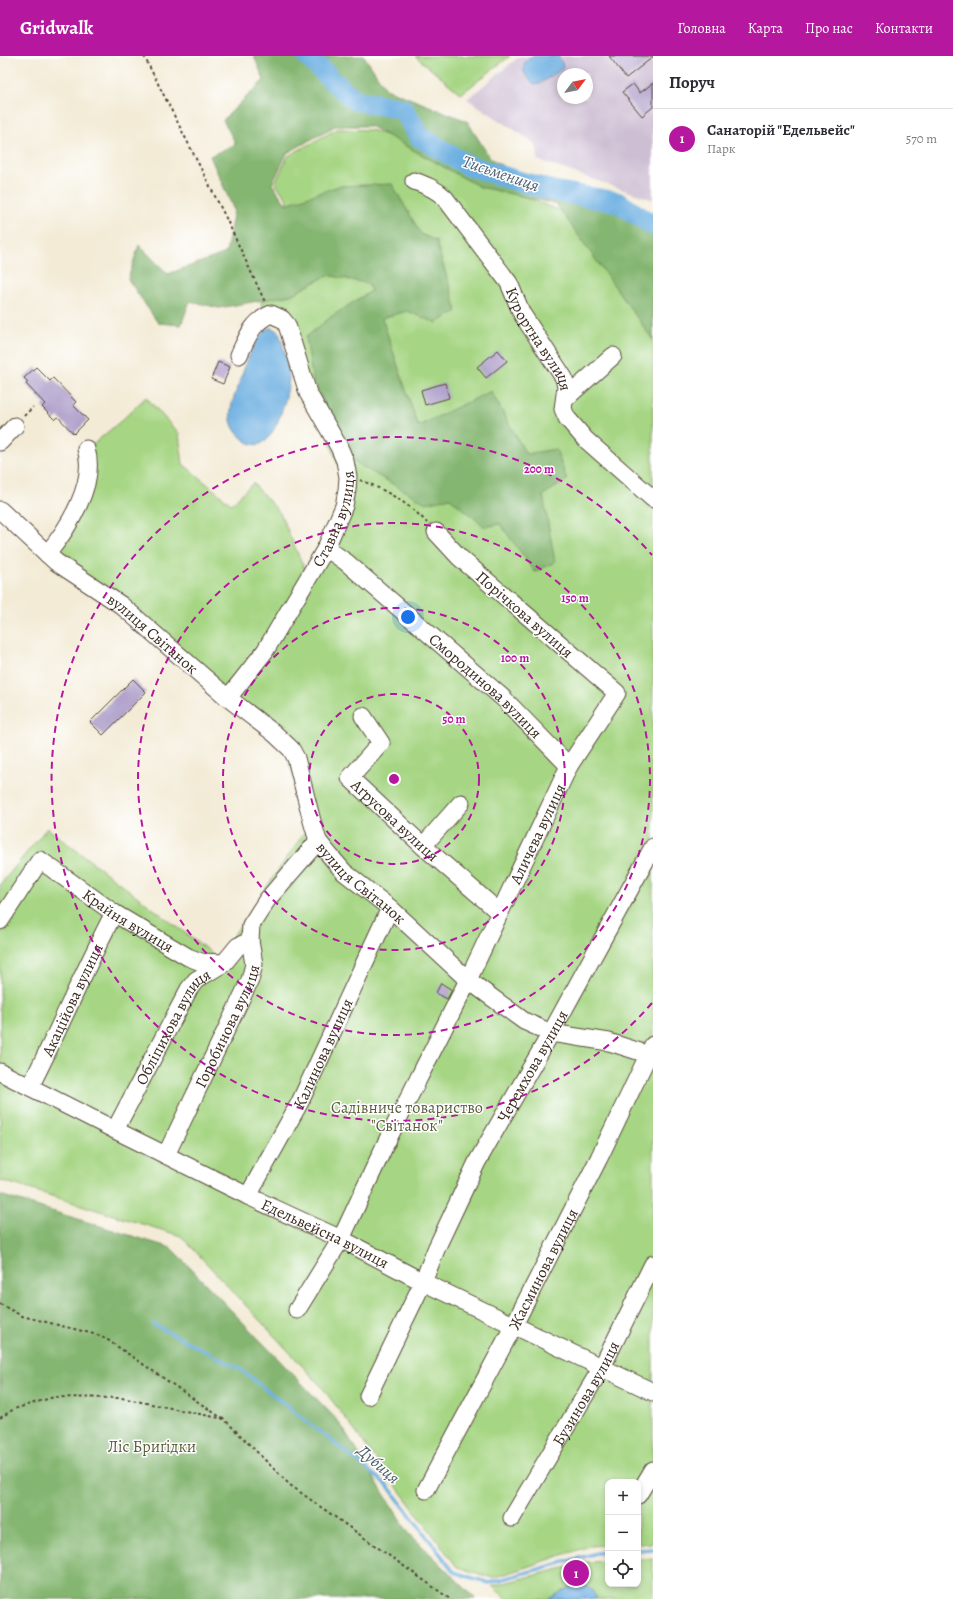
<!DOCTYPE html>
<html lang="uk">
<meta charset="utf-8">
<style>
body{margin:0;font-family:Alegreya,serif;background:#f2f2f3;color:#2b2b33}
.controls{position:absolute;right:12px;bottom:12px;display:grid;overflow:hidden;border-radius:8px;box-shadow:0 2px 6px #0003}
.controls button{width:36px;height:36px;display:grid;place-items:center;padding:0;border:0;border-bottom:1px solid #e1e1e2;background:#fff;color:#2b2b33;font:20px sans-serif}
.compass{position:absolute;left:557px;top:12px;width:36px;height:36px;border-radius:50%;background:#fff;box-shadow:0 2px 6px #0003;rotate:58deg}
.you{position:absolute;left:408px;top:561px;width:14px;height:14px;margin:-10px;border:3px solid #fff;border-radius:50%;background:#1a73e8;box-shadow:0 0 0 6px #1a73e833}
.badge{display:grid;place-items:center;width:26px;height:26px;border-radius:50%;background:#b5179e;color:#fff;font-size:13px;font-weight:700}
.pin{position:absolute;translate:-50% -50%;border:2px solid #fff;box-shadow:0 1px 4px #0006}
.list{margin:0;padding:0;list-style:none}
h2{display:flex;justify-content:space-between;align-items:center;height:52px;margin:0;padding:0 16px;font-size:17px}
h2 small{font-size:13px;font-weight:400;color:#7c7c81}
.list li{display:grid;grid-template-columns:26px 1fr auto;gap:12px;align-items:center;box-sizing:border-box;height:60px;padding:0 16px;border-top:1px solid #e1e1e2}
.list b{display:block;font-size:15px;white-space:nowrap}
.list p{margin:0;font-size:13px;white-space:nowrap;color:#7c7c81}
.list em{font-size:13px;font-style:normal;color:#7c7c81}
.icon{flex:none;width:22px;height:22px;fill:none;stroke:currentColor;stroke-width:2;stroke-linecap:round;stroke-linejoin:round}
.map{position:relative;flex:none;width:653px;height:1543px;overflow:hidden}
header{display:flex;align-items:center;gap:24px;box-sizing:border-box;height:56px;padding:0 20px;background:#b5179e;color:#fff}
header strong{font-size:19px}
nav{display:flex;gap:22px;margin-inline-start:auto;font-size:14px}
main{display:flex}
aside{flex:1;background:#fff}
.map>svg:first-child{display:block}
</style>
<header>
<strong>Gridwalk</strong>
<nav><a>Головна</a><a>Карта</a><a>Про нас</a><a>Контакти</a></nav>
</header>
<main>
<div class="map">
<svg width="653" height="1543" viewBox="0 0 653 1543">
<rect width="100%" height="100%" fill="#fff"/>
<filter id="ink" filterUnits="userSpaceOnUse"><feTurbulence type="fractalNoise" baseFrequency=".025" numOctaves="2"/><feDisplacementMap in="SourceGraphic" scale="8" xChannelSelector="R" yChannelSelector="G"/><feConvolveMatrix kernelMatrix="1 2 1 2 8 2 1 2 1" color-interpolation-filters="sRGB"/></filter>
<filter id="wash" filterUnits="userSpaceOnUse"><feTurbulence type="fractalNoise" baseFrequency=".012" numOctaves="4" result="noise"/><feDisplacementMap in="SourceGraphic" scale="16" xChannelSelector="R" yChannelSelector="G"/><feGaussianBlur stdDeviation="0.9" result="paint"/><feColorMatrix in="noise" values="0 0 0 0 0 0 0 0 0 0 0 0 0 0 0 0 0 1.4 0 .05"/><feComposite in="paint" operator="in"/></filter>
<g filter="url(#wash)">
<rect width="100%" height="100%" fill="#f3ebd6"/>
<!-- industrial -->
<path fill="#cdbed3" fill-rule="evenodd" d="M 520,0 L 653,0 L 653,144 L 537,104 L 538,95 L 533,86 L 467,43 ZM 563,18 L 587,18 L 587,42 L 563,42 Z"/>
<!-- green -->
<path fill="#a6d583" stroke="#708050" d="M 415,0 L 510,0 L 461,38 Z
M 337,73 L 370,74 L 392,81 L 464,118 L 598,169 L 653,213 L 653,1487 L 638,1488 L 638,1426 L 608,1426 L 608,1489 L 590,1490 L 493,1522 L 457,1511 L 321,1330 L 181,1180 L 0,1124 L 0,829 L 47,772 L 218,902 L 308,771 L 287,698 L 57,497 L 90,391 L 123,363 L 146,341 L 179,378 L 183,408 L 231,448 L 253,427 L 280,457 L 305,514 L 340,450 L 344,422 L 282,270 L 269,264 L 261,249 L 287,143 L 275,127 L 288,100 Z
M 653,1502 L 653,1543 L 507,1543 L 492,1530 L 588,1506 L 608,1505 L 608,1528 L 638,1528 L 638,1503 Z"/>
<!-- forest -->
<path fill="#84b671" stroke="#607048" d="M 254,0 L 364,0 L 386,33 L 467,65 L 490,102 L 551,140 L 615,152 L 648,170 L 653,174 L 653,284 L 556,148 L 480,131 L 370,70 L 335,70 L 287,97 L 272,128 L 286,148 L 339,130 L 392,128 L 421,178 L 436,185 L 457,255 L 436,267 L 407,255 L 382,262 L 418,370 L 491,335 L 526,398 L 556,393 L 567,424 L 543,439 L 555,506 L 535,516 L 500,468 L 485,471 L 450,442 L 426,447 L 363,411 L 353,404 L 313,325 L 306,281 L 332,260 L 371,235 L 369,228 L 328,219 L 291,239 L 219,252 L 190,245 L 181,269 L 158,267 L 128,223 L 139,189 L 168,218 L 226,197 L 234,154 L 210,100 L 236,88 L 223,64 L 264,24 Z
M 0,1139 L 171,1192 L 339,1366 L 408,1476 L 476,1543 L 0,1543 Z"/>
<!-- water -->
<path fill="#6cafe1" stroke="#546c80" d="M 532,0 L 558,0 L 563,9 L 562,13 L 539,28 L 534,28 C 523,18 518,9 532,0 Z
M 268,272 L 272,272 L 279,276 C 283,291 289,306 289,321 C 289,337 276,383 260,388 C 254,390 248,387 243,383 C 222,365 232,347 240,325 C 246,307 253,285 268,272 Z
M 582,1527 L 592,1534 L 597,1543 L 548,1543 L 570,1531 Z"/>
<g fill="none" stroke-linecap="round" stroke-linejoin="round">
<!-- stream -->
<path stroke="#6cafe1" stroke-width="3.5" d="M 153,1268 L 240,1313 L 387,1429 L 454,1516 L 489,1527 L 597,1497 L 608,1496
M 638,1494 L 653,1493"/>
<!-- river -->
<path stroke="#6cafe1" stroke-width="21" d="M 307,0 L 336,28 L 355,44 L 403,53 L 420,81 L 467,109 L 511,123 L 554,135 L 617,146 L 653,169"/>
</g>
<g id="blocks">
<!-- building -->
<path fill="#b1a3cc" d="M 609,0 L 653,0 L 653,1 L 626,22 Z
M 653,27 L 653,51 L 642,60 L 622,36 L 633,28 L 640,37 Z
M 498,294 L 507,305 L 486,322 L 477,311 Z
M 218,306 L 230,311 L 223,328 L 211,323 Z
M 36,311 L 50,325 L 53,322 L 76,346 L 73,349 L 88,364 L 74,378 L 58,361 L 55,364 L 42,351 L 45,348 L 26,328 L 28,326 L 24,322 Z
M 445,327 L 449,342 L 425,349 L 421,334 Z
M 133,623 L 146,636 L 103,679 L 90,666 Z
M 441,927 L 452,934 L 447,943 L 436,937 Z"/>
</g>
</g>
<g filter="url(#ink)">
<use href="#blocks" fill-opacity="0" stroke="#57473a" stroke-width="1"/>
<g fill="none" stroke-linecap="round" stroke-linejoin="round">
<!-- minor casing -->
<g stroke="#57473a" stroke-width="19">
<g id="minor">
<path id="s1" d="M 414,125 C 426,129 436,133 445,142 L 509,227 L 522,258 L 564,322 L 566,331 L 563,353 L 567,362 L 585,383 L 653,443"/>
<path d="M 565,343 L 613,300"/>
<path d="M 0,386 L 15,370"/>
<path id="s2" d="M 0,454 L 56,506 L 121,549 L 228,642 L 275,678 L 291,693 L 296,702 L 312,765 L 318,785 L 331,801 L 344,816 L 390,852 L 468,924 L 524,965 L 551,977 L 609,986 L 653,1000"/>
<path id="s3" d="M 326,492 L 346,506 L 503,642 L 569,710"/>
<path d="M 47,498 C 68,473 97,427 86,393"/>
<path id="s4" d="M 228,642 L 265,595 L 326,492 L 344,450 L 347,434 L 348,421 L 345,405 L 339,391 L 308,337 L 287,269 L 282,263 L 271,258 C 252,266 247,282 239,299"/>
<path id="s5" d="M 363,660 L 381,687 L 350,722 L 423,790 L 500,857"/>
<path d="M 423,790 L 461,747"/>
<path id="s6" d="M 0,865 L 40,804 L 114,857 L 188,901 L 201,906 L 224,907"/>
<path id="s7" d="M 0,1016 L 115,1074 L 248,1140 L 341,1183 L 423,1226 L 653,1336"/>
<path id="s8" d="M 30,1031 C 59,974 84,914 114,857"/>
<path id="s9" d="M 115,1074 L 189,933 L 196,924 L 224,907 L 238,890 L 250,885"/>
<path id="s10" d="M 166,1099 L 250,924 L 254,908 L 250,885 L 251,869 L 267,844 L 318,785"/>
<path id="s11" d="M 248,1140 L 300,1046 L 390,852"/>
<path id="s12" d="M 297,1254 L 341,1183 L 386,1087 L 468,924 L 569,710 L 617,637 L 459,501 L 436,476"/>
<path id="s13" d="M 368,1340 L 423,1226 L 437,1191 L 477,1106 L 551,977 L 653,791"/>
<path id="s14" d="M 426,1434 L 514,1269 L 599,1102 L 653,989"/>
<path d="M 638,1439 L 653,1414"/>
<path id="s15" d="M 512,1462 L 602,1311 L 653,1208"/>
</g>
</g>
<!-- path -->
<path stroke="#57473a" stroke-width="2" stroke-dasharray="3 3" stroke-linecap="butt" d="M 144,0 L 226,162 L 265,246
M 24,360 L 33,351
M 360,424 C 384,433 410,448 427,467
M 0,1248 L 22,1260 L 102,1280 L 223,1363
M 0,1362 L 14,1353 L 54,1341 L 122,1342 L 224,1363 L 290,1429 L 450,1543"/>
<!-- minor -->
<use href="#minor" stroke="#fff" stroke-width="17"/>
</g>
</g>
<!-- distance rings -->
<g fill="none" stroke="#b5179e" stroke-width="2" stroke-dasharray="7 5">
<circle cx="394" cy="723" r="85"/>
<circle cx="394" cy="723" r="171"/>
<circle cx="394" cy="723" r="256"/>
<path d="M652 947A342 342 0 1 1 652 499"/>
</g>
<g text-anchor="middle" stroke-width="3" stroke-linejoin="round" paint-order="stroke">
<!-- street labels -->
<g font-size="16" fill="#3b2a1e" stroke="#fff">
<text dy="6" stroke="none"><textPath href="#s1" startOffset="206">Курортна вулиця</textPath></text>
<text dy="6" stroke="none"><textPath href="#s4" startOffset="210">Ставна вулиця</textPath></text>
<text transform="translate(525 558) rotate(41)" y="6">Порічкова вулиця</text>
<text dy="6" stroke="none"><textPath href="#s2" startOffset="197">вулиця Світанок</textPath></text>
<text dy="6" stroke="none"><textPath href="#s3" startOffset="211">Смородинова вулиця</textPath></text>
<text dy="6" stroke="none"><textPath href="#s5" startOffset="141">Аґрусова вулиця</textPath></text>
<text dy="6" stroke="none"><textPath href="#s12" startOffset="534">Аличева вулиця</textPath></text>
<text dy="6" stroke="none"><textPath href="#s2" startOffset="534">вулиця Світанок</textPath></text>
<text dy="6" stroke="none"><textPath href="#s6" startOffset="180">Крайня вулиця</textPath></text>
<text dy="6" stroke="none"><textPath href="#s8" startOffset="97">Акаційова вулиця</textPath></text>
<text dy="6" stroke="none"><textPath href="#s10" startOffset="143">Горобинова вулиця</textPath></text>
<text dy="6" stroke="none"><textPath href="#s9" startOffset="119">Обліпихова вулиця</textPath></text>
<text dy="6" stroke="none"><textPath href="#s11" startOffset="161">Калинова вулиця</textPath></text>
<text dy="6" stroke="none"><textPath href="#s13" startOffset="369">Черемхова вулиця</textPath></text>
<text dy="6" stroke="none"><textPath href="#s7" startOffset="363">Едельвейсна вулиця</textPath></text>
<text dy="6" stroke="none"><textPath href="#s14" startOffset="250">Жасминова вулиця</textPath></text>
<text dy="6" stroke="none"><textPath href="#s15" startOffset="145">Бузинова вулиця</textPath></text>
</g>
<!-- park labels -->
<g font-size="16" fill="#5b5d3c" stroke="#fff">
<text x="407" y="1057">Садівниче товариство<tspan x="407" dy="18">"Світанок"</tspan></text>
<text x="152" y="1396">Ліс Бриґідки</text>
</g>
<!-- water labels -->
<g font-size="17" font-style="italic" fill="#4f5f6c" stroke="#fff">
<text transform="translate(501 117) rotate(19)" y="6">Тисьмениця</text>
<text transform="translate(379 1408) rotate(41)" y="6">Дубиця</text>
</g>
</g>
<circle cx="394" cy="723" r="6" fill="#b5179e" stroke="#fff" stroke-width="2"/>
<g font-size="12" text-anchor="middle" font-weight="bold" fill="#b5179e" stroke="#fff" stroke-width="3" stroke-linejoin="round" paint-order="stroke">
<text x="539" y="417">200 m</text>
<text x="575" y="546">150 m</text>
<text x="515" y="606">100 m</text>
<text x="454" y="667">50 m</text>
</g>
</svg>
<div class="controls">
<button>+</button>
<button>−</button>
<button><svg class="icon" aria-label="locate" viewBox="0 0 24 24"><circle cx="12" cy="12" r="6"/><path d="M12 2v4M12 18v4M2 12h4M18 12h4"/></svg></button>
</div>
<svg class="compass" viewBox="-18 -18 36 36"><path d="M0-13l5 13h-10z" fill="#e53935"/><path d="M0 13l5-13h-10z" fill="#7c7c81"/></svg>
<div class="you"></div>
<div class="pin badge" style="left:576px;top:1517px">1</div>
</div>
<aside>
<h2>Поруч<small></small></h2>
<ul class="list">
<li><span class="badge">1</span><div><b>Санаторій &quot;Едельвейс&quot;</b><p>Парк</p></div><em>570 m</em></li>
</ul>
</aside>
</main>
